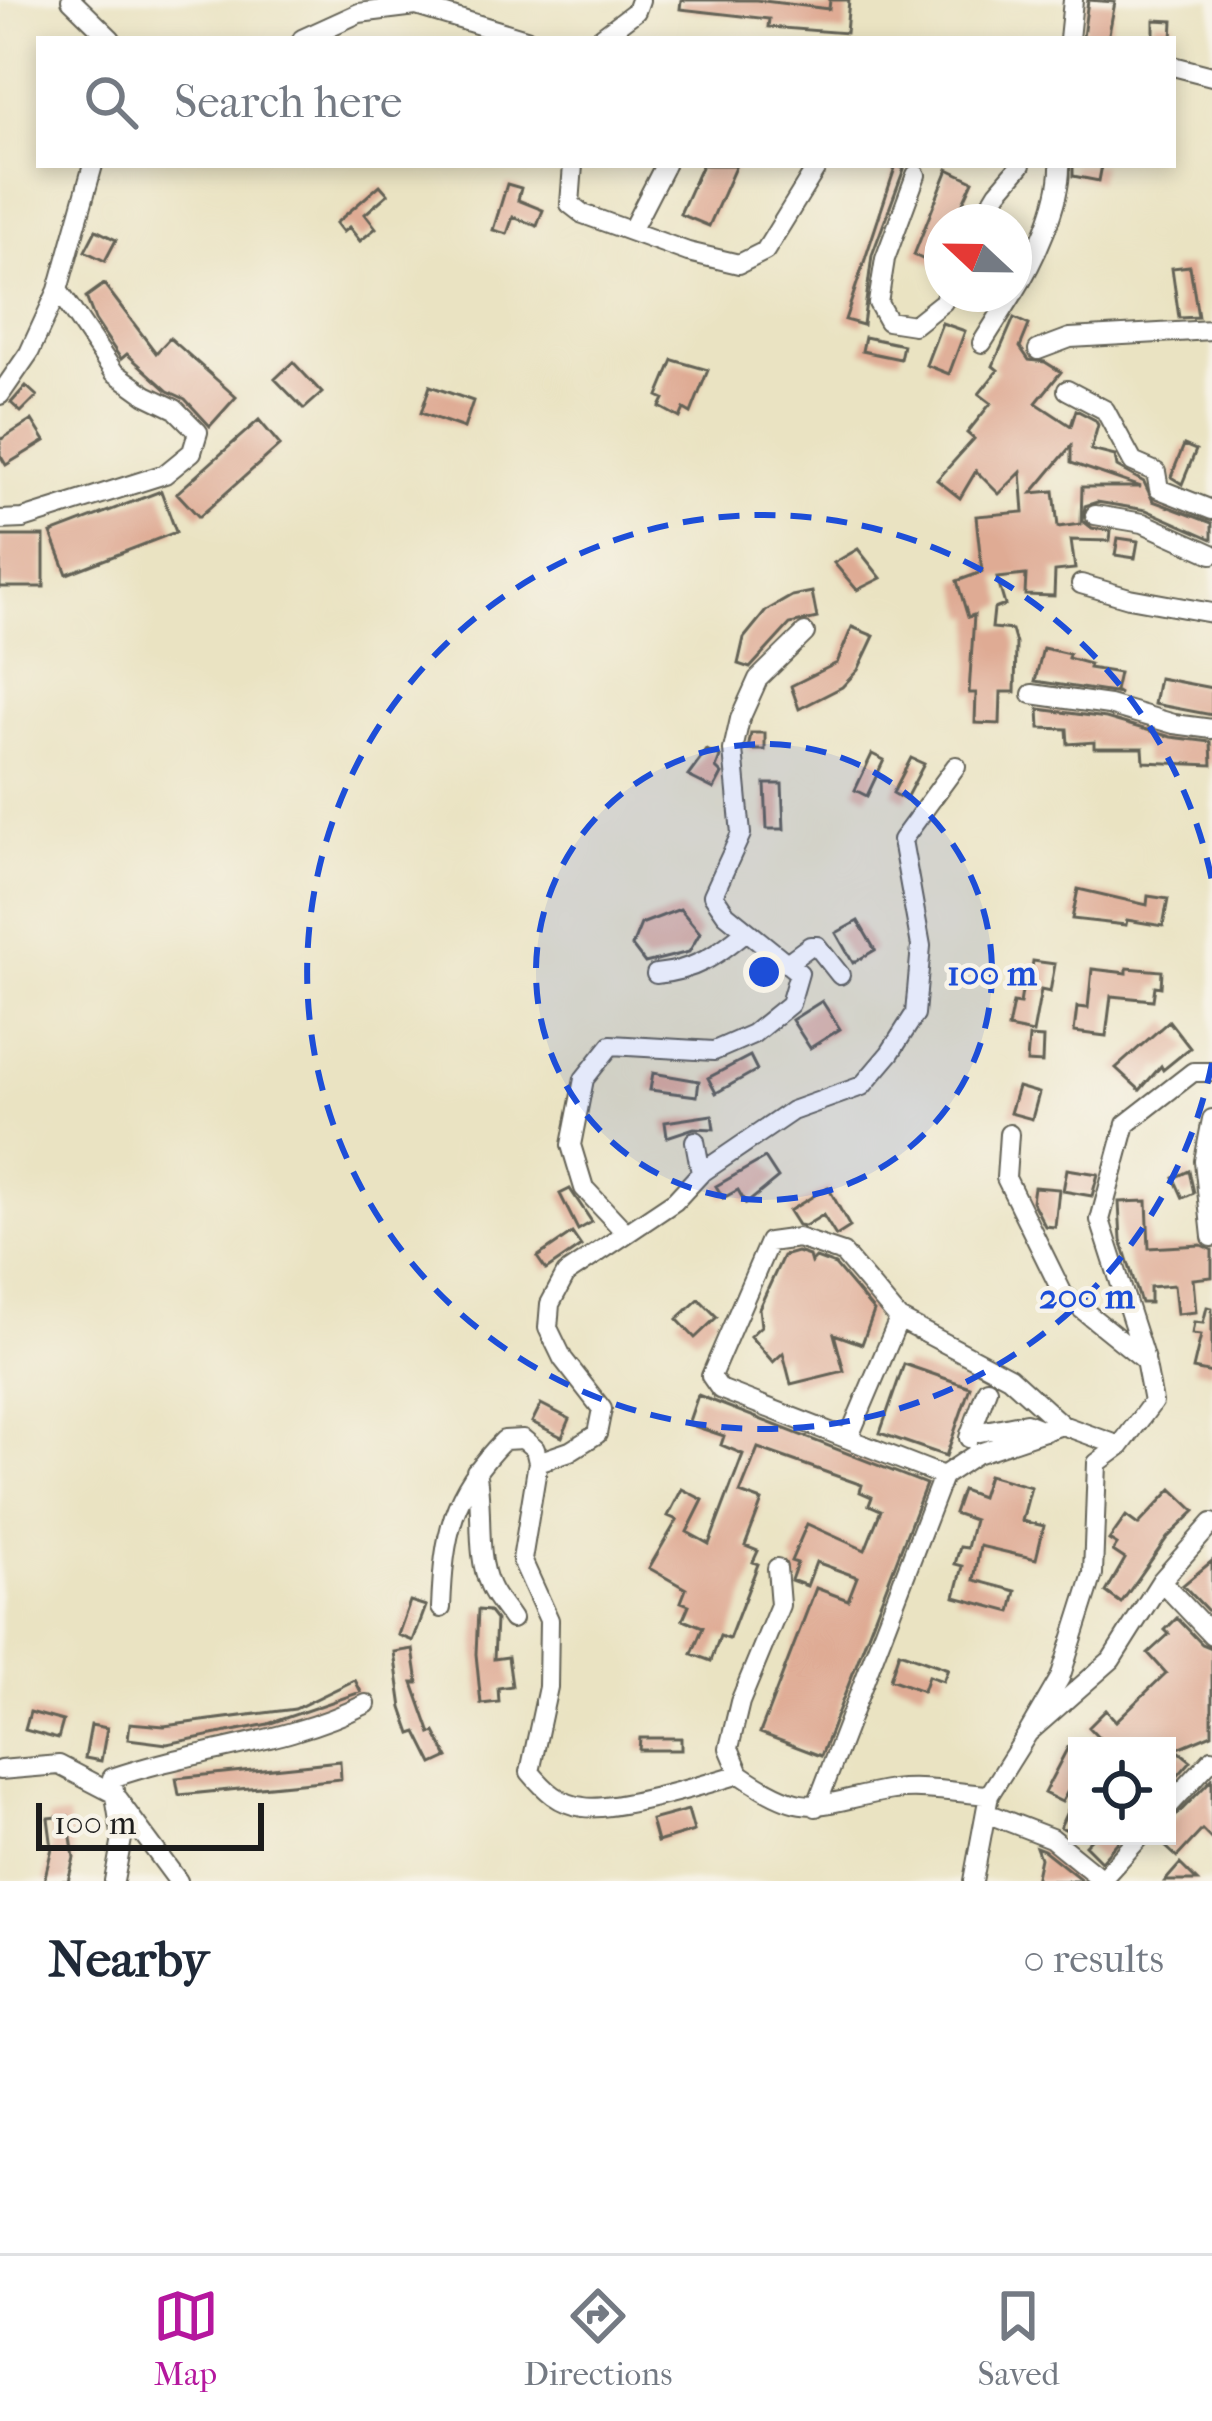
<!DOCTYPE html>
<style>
body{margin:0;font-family:"IM FELL French Canon",serif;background:#f6f6f7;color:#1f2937}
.controls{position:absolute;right:36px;bottom:36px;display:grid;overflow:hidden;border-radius:0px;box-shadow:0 6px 18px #0003}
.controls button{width:108px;height:108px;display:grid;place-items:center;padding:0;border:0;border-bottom:3px solid #e0e1e3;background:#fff;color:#1f2937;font:60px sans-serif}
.compass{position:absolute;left:924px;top:204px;width:108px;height:108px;border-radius:50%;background:#fff;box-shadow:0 6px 18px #0003;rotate:292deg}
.scale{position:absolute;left:36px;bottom:30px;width:228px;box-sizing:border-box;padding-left:12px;border:6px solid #1c1c1c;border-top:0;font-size:33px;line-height:42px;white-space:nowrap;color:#1c1c1c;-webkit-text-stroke:9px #f7f3e8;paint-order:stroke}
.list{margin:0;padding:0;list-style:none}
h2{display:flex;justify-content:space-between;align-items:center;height:156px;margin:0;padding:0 48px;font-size:51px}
h2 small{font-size:39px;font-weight:400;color:#747a83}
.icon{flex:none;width:66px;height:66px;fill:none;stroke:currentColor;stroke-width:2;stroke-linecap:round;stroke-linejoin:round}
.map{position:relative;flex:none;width:1212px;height:1881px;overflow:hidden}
.search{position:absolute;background:#fff;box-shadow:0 6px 18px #0003;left:36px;right:36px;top:36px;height:132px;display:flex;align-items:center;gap:30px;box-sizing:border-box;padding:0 42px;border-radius:0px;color:#747a83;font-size:45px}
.sheet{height:372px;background:#fff}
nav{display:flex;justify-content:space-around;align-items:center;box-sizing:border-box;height:168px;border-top:3px solid #e0e1e3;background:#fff;font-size:33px;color:#747a83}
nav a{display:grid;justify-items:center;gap:6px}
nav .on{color:#b5179e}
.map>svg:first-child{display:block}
</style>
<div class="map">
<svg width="1212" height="1881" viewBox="0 0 1212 1881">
<rect width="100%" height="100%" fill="#f7f3e8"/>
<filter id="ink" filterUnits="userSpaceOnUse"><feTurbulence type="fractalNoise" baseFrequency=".00833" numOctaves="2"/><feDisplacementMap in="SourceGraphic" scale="24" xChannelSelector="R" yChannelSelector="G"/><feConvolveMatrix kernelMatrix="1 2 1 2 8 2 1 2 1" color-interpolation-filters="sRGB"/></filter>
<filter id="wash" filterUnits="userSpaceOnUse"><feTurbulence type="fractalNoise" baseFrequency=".004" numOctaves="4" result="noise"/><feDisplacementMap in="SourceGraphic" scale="48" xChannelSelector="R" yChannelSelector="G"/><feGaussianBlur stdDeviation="2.7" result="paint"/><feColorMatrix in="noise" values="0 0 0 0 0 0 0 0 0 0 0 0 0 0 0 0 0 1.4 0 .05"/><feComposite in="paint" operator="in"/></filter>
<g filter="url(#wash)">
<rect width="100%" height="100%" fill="#eae3c2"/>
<g id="blocks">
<!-- building -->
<path fill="#dfab94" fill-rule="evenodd" d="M 681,0 L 756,0 L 829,9 L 830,0 L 849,0 L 846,33 L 768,27 L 769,19 L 680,9 Z
M 1088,0 L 1115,2 L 1108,39 L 1083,37 Z
M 1154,20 L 1173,21 L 1172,39 L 1154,39 Z
M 702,165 L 736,165 L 709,226 L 680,214 Z
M 896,165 L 904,169 L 872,255 L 863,325 L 845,320 Z
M 1073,165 L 1102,165 L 1099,181 L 1073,176 Z
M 948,169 L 973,181 L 954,222 L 942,222 L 942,250 L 935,265 L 914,255 Z
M 507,184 L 521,188 L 518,200 L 543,210 L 537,226 L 513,217 L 507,234 L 493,230 Z
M 380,185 L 388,194 L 365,214 L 376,228 L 360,241 L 349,227 L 343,232 L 336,223 Z
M 96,230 L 116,240 L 105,261 L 85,251 Z
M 1190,266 L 1198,317 L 1179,318 L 1172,268 Z
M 104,284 L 156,353 L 170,338 L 236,397 L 210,426 L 185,399 L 168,391 L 127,354 L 121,359 L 95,320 L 86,297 Z
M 1014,318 L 1029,325 L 1020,347 L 1029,360 L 1045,362 L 1061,372 L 1036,403 L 1071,426 L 1076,410 L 1095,420 L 1098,425 L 1091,450 L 1115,456 L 1117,467 L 1144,482 L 1153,501 L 1212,523 L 1212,539 L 1146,510 L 1097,502 L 1085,506 L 1083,521 L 1092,528 L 1111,531 L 1110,541 L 1071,540 L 1075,569 L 1055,571 L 1054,596 L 1025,595 L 1026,575 L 997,578 L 1005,605 L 994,609 L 992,628 L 1012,630 L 1016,644 L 1015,692 L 1001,692 L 1000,724 L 975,723 L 976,693 L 969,693 L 974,615 L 968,617 L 957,581 L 982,572 L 976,516 L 1024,512 L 1021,472 L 999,494 L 976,471 L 960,498 L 937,480 L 974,439 L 967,433 L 991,403 L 979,394 L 998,370 L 993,366 ZM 1071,446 L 1071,463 L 1141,487 L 1082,487 L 1081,524 L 1058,527 L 1054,491 L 1032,493 Z
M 942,323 L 965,331 L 949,374 L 926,365 Z
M 865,337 L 903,345 L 900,359 L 862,351 Z
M 673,360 L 708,370 L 691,413 L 684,409 L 680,418 L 660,407 L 664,399 L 658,396 Z
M 293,362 L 322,393 L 304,409 L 275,379 Z
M 26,386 L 37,396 L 21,412 L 11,403 Z
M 430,386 L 473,401 L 464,428 L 421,413 Z
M 32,420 L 45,441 L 6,465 L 0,455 L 0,440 Z
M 259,420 L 280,445 L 199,517 L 177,493 Z
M 1184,445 L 1196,450 L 1182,484 L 1171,477 Z
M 161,491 L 176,532 L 67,574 L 51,533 Z
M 0,536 L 44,536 L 44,587 L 0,587 Z
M 1118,538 L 1138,541 L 1135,558 L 1115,555 Z
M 858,549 L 881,578 L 857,590 L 834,563 Z
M 812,592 L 817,618 L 790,624 L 750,668 L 738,664 L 744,638 L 766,611 L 792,596 Z
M 852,627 L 874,636 L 858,670 L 842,687 L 799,709 L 791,686 L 837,663 Z
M 1043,648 L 1069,654 L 1068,658 L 1090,664 L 1089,668 L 1119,673 L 1115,691 L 1120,694 L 1035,681 Z
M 1159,678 L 1212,688 L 1212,715 L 1154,704 Z
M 1039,709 L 1106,718 L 1171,737 L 1211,742 L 1212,765 L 1144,762 L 1143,748 L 1094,748 L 1094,742 L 1068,744 L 1067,729 L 1040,728 Z
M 751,733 L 765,733 L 765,750 L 748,750 Z
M 707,750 L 720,757 L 716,768 L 722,774 L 714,789 L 688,776 Z
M 872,754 L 884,760 L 867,796 L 855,790 Z
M 911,758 L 924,764 L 905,800 L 893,793 Z
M 765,784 L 782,784 L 784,829 L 767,829 Z
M 1078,889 L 1147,905 L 1148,896 L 1168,899 L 1163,926 L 1127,920 L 1126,925 L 1072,919 Z
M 680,909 L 700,933 L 689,952 L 645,963 L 632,946 L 641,924 Z
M 858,921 L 875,950 L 853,963 L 836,933 Z
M 1033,961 L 1055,964 L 1050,992 L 1041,990 L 1033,1033 L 1008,1028 L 1013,1003 L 1020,1004 L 1024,978 L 1030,979 Z
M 1127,968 L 1162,971 L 1161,987 L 1155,986 L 1153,1000 L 1111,996 L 1106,1036 L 1074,1032 L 1077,1007 L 1088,1008 L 1092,969 L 1127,973 Z
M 822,1001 L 840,1029 L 810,1048 L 792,1020 Z
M 1169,1021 L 1190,1048 L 1163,1070 L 1161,1066 L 1140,1090 L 1116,1068 Z
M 1029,1037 L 1043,1038 L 1042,1063 L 1027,1062 Z
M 750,1056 L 757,1070 L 716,1093 L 708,1078 Z
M 653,1073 L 699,1081 L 697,1096 L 650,1090 Z
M 1018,1087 L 1039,1093 L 1032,1119 L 1010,1113 Z
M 712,1115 L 714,1129 L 694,1128 L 667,1137 L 665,1122 Z
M 765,1158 L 778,1178 L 746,1204 L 738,1190 L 723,1198 L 716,1186 Z
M 1067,1169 L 1098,1174 L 1092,1196 L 1063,1191 Z
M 1189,1171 L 1194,1193 L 1183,1198 L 1174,1178 Z
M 828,1187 L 850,1227 L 836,1236 L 823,1215 L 805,1226 L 798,1225 L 789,1211 Z
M 1034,1187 L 1059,1189 L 1055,1227 L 1045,1226 L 1032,1201 Z
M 570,1189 L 592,1222 L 578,1230 L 560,1194 Z
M 1147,1201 L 1149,1248 L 1201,1245 L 1212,1250 L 1212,1277 L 1193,1279 L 1196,1312 L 1177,1314 L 1174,1285 L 1150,1287 L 1150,1303 L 1141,1303 L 1121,1240 L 1119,1202 Z
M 572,1233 L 581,1246 L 546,1270 L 537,1257 Z
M 797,1252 L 809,1256 L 811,1263 L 816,1258 L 835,1265 L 874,1311 L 862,1344 L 834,1334 L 844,1371 L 791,1384 L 783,1353 L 773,1362 L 750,1336 L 761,1326 L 759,1308 L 783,1256 Z
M 699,1299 L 717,1317 L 695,1338 L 677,1319 Z
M 1207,1307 L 1212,1308 L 1212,1373 L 1193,1369 L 1201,1335 L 1192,1334 L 1194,1322 L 1203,1323 Z
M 904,1364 L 970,1387 L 946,1456 L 880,1433 Z
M 698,1395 L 926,1484 L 821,1756 L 760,1733 L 816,1588 L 848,1600 L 857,1577 L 816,1562 L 807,1586 L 791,1580 L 797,1563 L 791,1561 L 807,1524 L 865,1550 L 881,1510 L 869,1505 L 872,1497 L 860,1492 L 862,1485 L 758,1448 L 740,1493 L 762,1501 L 745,1546 L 758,1551 L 753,1562 L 758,1564 L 729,1639 L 720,1636 L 711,1661 L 692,1654 L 703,1627 L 683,1619 L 689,1605 L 681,1602 L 686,1589 L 649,1568 L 677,1520 L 668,1516 L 682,1489 L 703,1500 L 687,1532 L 709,1544 L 743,1454 L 721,1445 L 724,1436 L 688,1424 Z
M 541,1404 L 570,1419 L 562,1437 L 532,1422 Z
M 988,1475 L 1031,1487 L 1022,1521 L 1044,1526 L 1036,1559 L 980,1546 L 974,1580 L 1016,1591 L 1011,1612 L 955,1597 L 963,1566 L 955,1564 L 960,1547 L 967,1548 L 974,1520 L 954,1513 L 962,1490 L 981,1497 Z
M 1172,1489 L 1195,1511 L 1167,1538 L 1121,1603 L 1106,1592 L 1125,1559 L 1113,1551 L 1117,1545 L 1109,1540 L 1126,1516 L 1138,1525 Z
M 1212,1561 L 1212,1615 L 1183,1585 Z
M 410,1601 L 426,1606 L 413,1641 L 398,1635 Z
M 478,1610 L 489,1611 L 496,1620 L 494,1659 L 508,1657 L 512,1686 L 498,1688 L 499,1702 L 481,1704 L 476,1654 Z
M 1177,1618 L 1202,1644 L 1212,1648 L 1212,1734 L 1176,1749 L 1191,1761 L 1168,1787 L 1167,1746 L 1107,1746 L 1089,1727 L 1106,1710 L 1116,1721 L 1166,1673 L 1148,1653 L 1169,1634 L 1165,1630 Z
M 413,1649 L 418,1683 L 413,1683 L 431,1734 L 435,1732 L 448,1757 L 433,1764 L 417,1732 L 411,1734 L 402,1708 L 394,1652 Z
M 899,1652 L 948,1669 L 943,1681 L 928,1676 L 923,1691 L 890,1679 Z
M 355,1680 L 361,1692 L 268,1724 L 167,1744 L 128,1739 L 130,1723 L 164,1726 L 295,1709 Z
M 30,1712 L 63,1721 L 58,1739 L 25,1730 Z
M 91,1725 L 107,1728 L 101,1761 L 85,1758 Z
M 640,1738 L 681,1738 L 681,1750 L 639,1750 Z
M 1068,1747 L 1077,1752 L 1077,1774 L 1062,1802 L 1044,1793 Z
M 340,1761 L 341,1779 L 179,1795 L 176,1778 Z
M 1212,1779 L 1212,1840 L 1202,1830 L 1177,1857 L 1154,1836 L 1167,1836 L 1167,1825 Z
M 1077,1790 L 1077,1834 L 1060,1827 Z
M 688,1810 L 694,1831 L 657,1842 L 651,1820 Z
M 68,1816 L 74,1858 L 68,1881 L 44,1881 L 52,1848 L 48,1818 Z
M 1094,1836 L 1123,1836 L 1101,1861 L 1085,1845 Z
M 1036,1847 L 1044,1850 L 1083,1881 L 1035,1881 L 1040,1858 Z
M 1180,1864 L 1197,1881 L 1165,1881 Z"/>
</g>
</g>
<g filter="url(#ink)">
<use href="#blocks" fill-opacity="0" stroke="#646256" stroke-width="3"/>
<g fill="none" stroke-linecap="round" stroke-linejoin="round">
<!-- minor casing -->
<g stroke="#646256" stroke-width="22">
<path id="minor" d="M 71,0 L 111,39
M 302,39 L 359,13 L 416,6 L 526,39
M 599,39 L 636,11 L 640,0
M 1069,39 L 1073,0
M 1173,66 L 1212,76
M 573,165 L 570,204 L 583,214 L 688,252 L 739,264 L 765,251 L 818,165
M 916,175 L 885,259 L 878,303 L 888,321 L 914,325 L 943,302 L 947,294
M 980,222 L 998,192 L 1021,165
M 631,231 L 665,165
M 1014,293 C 1034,261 1061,203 1060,165
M 982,343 L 1013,294
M 1038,350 L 1070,338 L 1212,330
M 1067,390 L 1105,410 L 1133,462 L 1156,472 L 1159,489 L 1212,510
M 0,395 L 29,353 L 58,290 L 93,165
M 1095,515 L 1143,523 L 1212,554
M 0,520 L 23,519 L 165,474 L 192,452 L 198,432 L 175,409 L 146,395 L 114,372 L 58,290
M 1081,584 L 1129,598 L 1212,613
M 1032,694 L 1109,705 L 1174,724 L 1212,729
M 956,766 L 902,840 L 921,946 L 915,1014 L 890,1053 L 862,1086 L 792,1111 L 701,1173 L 675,1201 L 566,1274 L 550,1304 L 548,1328 L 563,1359 L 602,1409 L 597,1434 L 570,1451 L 538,1462 L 522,1560 L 549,1620 L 548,1687 L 530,1772 C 545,1790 559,1804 583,1807 C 614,1812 707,1784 740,1774 C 811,1823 817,1802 893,1790 C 923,1786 959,1793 989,1795
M 787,963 L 810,946 L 817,946 L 840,975
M 656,974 C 696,970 716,956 746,931
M 1212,1119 L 1204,1161 L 1212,1237
M 1009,1134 L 1006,1178 L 1063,1294 L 1145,1360
M 695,1141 L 701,1173
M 626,1233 L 584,1188 L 571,1145 L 584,1079 L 611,1045 L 714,1051 L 753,1034 L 790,1004 L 799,973 L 726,914 L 713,895 L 741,834 L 733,750 L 740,719 L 758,679 L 805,633
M 970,1434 L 1026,1423 L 1046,1431
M 969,1438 L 987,1389
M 848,1439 L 899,1319
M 476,1471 C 484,1507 475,1553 490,1586 C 495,1598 505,1608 512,1619
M 943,1476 L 720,1389 L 711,1376 L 769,1242 L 798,1238 L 843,1253 L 899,1319 L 1009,1377 L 1062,1425
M 1161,1581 L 1212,1635
M 441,1608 C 444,1535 451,1493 504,1440 L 523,1439 L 535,1449 L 538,1462
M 1028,1733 L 1060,1678 L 1093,1574 L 1097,1463 L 1120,1446 L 1153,1402 L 1145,1360 L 1100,1220 L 1126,1124 L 1193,1072 L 1212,1072
M 0,1770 L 59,1765 L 113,1793 L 178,1881
M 740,1774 L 729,1748 L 740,1702 L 780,1605 L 777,1568
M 816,1807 L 943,1476 L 976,1454 L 1062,1425 L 1120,1446
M 1167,1808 L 1212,1759
M 986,1813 L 1051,1838 L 1104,1881
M 1102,1879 L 1141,1836
M 114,1881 L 122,1839 L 112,1778 C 198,1748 283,1745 366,1704
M 973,1881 L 989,1795 L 1028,1733 L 1111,1660 L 1161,1581 L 1212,1523"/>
</g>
<!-- minor -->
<use href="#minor" stroke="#fff" stroke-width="18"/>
</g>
</g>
<!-- distance rings -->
<circle cx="764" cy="972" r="228" fill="#1d4ed8" fill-opacity=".12"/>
<g fill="none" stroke="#1d4ed8" stroke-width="6" stroke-dasharray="21 15">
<circle cx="764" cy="972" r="228"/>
<path d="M1212 1063A457 457 0 1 1 1212 881"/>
</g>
<circle cx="764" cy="972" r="18" fill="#1d4ed8" stroke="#f7f3e8" stroke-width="6"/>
<g font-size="36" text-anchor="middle" font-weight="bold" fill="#1d4ed8" stroke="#f7f3e8" stroke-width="9" stroke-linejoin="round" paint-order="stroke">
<text x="992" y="985">100 m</text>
<text x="1087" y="1308">200 m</text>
</g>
</svg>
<div class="controls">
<button><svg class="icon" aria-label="locate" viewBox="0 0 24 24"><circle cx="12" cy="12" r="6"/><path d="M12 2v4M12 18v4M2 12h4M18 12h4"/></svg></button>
</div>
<svg class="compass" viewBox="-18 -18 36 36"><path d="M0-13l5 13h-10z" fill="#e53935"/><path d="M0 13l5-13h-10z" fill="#747a83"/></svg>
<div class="scale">100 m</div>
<div class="search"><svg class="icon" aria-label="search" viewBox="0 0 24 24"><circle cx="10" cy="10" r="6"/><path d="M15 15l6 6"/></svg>Search here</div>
</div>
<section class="sheet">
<h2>Nearby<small>0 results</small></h2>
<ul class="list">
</ul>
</section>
<nav>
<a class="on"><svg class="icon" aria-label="map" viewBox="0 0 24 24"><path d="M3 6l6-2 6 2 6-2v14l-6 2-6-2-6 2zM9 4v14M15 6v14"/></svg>Map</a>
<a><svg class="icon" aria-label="directions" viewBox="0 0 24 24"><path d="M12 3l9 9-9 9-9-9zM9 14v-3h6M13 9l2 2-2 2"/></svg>Directions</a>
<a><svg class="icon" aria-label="saved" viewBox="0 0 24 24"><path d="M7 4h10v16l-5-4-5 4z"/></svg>Saved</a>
</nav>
